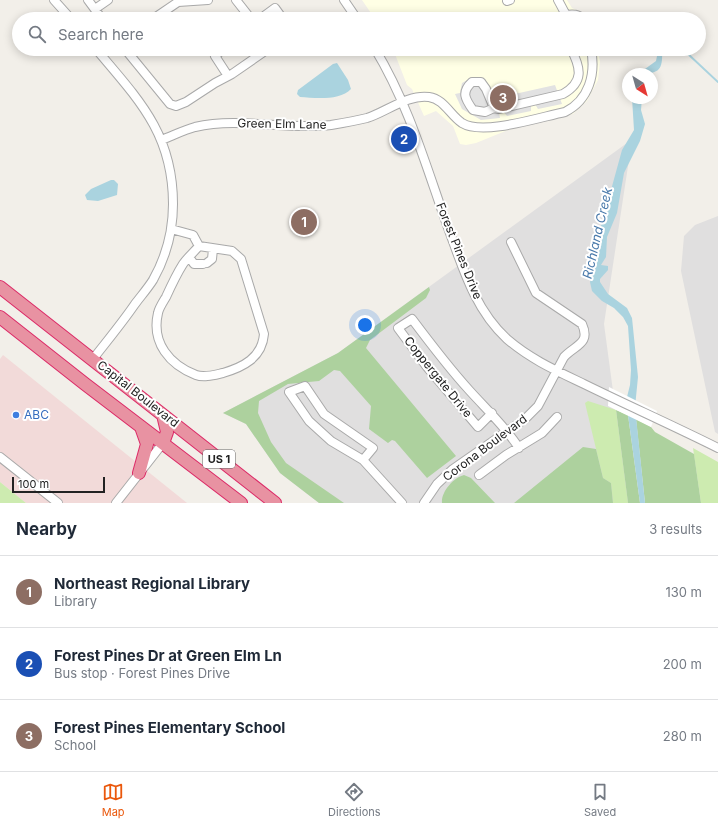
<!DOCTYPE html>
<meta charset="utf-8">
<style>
body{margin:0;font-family:Inter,sans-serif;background:#f2f2f3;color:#1f2937}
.compass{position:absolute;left:622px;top:68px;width:36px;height:36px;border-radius:50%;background:#fff;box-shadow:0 2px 10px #0003;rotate:143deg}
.scale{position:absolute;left:12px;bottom:10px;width:93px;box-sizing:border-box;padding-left:4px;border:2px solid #222;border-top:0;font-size:11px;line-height:14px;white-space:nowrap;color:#222;-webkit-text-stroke:3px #fff;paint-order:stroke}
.you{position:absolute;left:365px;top:325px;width:14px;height:14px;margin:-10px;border:3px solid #fff;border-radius:50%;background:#1a73e8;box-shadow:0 0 0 6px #1a73e833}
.badge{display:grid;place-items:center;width:26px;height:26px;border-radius:50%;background:#ea580c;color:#fff;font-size:13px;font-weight:700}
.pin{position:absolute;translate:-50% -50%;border:2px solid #fff;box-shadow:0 1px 4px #0006}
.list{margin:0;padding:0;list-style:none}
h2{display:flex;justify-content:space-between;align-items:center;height:52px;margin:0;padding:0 16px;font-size:17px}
h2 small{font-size:13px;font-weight:400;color:#747a83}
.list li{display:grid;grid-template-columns:26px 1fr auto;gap:12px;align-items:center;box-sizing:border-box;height:72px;padding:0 16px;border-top:1px solid #e0e1e3}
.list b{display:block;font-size:15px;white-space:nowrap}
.list p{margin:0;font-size:13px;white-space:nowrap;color:#747a83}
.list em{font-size:13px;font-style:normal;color:#747a83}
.icon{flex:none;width:22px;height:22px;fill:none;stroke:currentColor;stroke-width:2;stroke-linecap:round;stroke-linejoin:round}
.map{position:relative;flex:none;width:718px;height:503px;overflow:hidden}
.search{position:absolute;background:#fff;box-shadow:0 2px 10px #0003;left:12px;right:12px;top:12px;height:44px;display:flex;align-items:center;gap:10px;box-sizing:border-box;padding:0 14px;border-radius:22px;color:#747a83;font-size:15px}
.sheet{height:268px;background:#fff}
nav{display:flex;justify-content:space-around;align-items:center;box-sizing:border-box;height:56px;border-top:1px solid #e0e1e3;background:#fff;font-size:11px;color:#747a83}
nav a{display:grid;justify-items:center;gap:2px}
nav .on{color:#ea580c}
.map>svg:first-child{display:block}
</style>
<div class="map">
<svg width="718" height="503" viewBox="0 0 718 503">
<rect width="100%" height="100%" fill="#f2efe9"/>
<!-- residential -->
<path fill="#e0dfdf" d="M 638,135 L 630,153 L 604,324 L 628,503 L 319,503 L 280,473 L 246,424 L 223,413 L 338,353 Z
M 718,216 L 718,434 L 715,432 L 681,271 L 684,236 L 695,225 Z"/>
<!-- commercial -->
<path fill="#f2dad9" d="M 3,355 L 187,503 L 26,503 L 0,482 L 0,359 Z"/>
<!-- education -->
<path fill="#ffffe5" d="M 362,0 L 567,0 L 572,8 L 583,13 L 588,19 L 375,19 Z
M 393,49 L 597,49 L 600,61 L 598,80 L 587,101 L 573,114 L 508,130 L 476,143 L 466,145 L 460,144 L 453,126 L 436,111 L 424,116 L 412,89 L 407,85 Z"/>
<!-- grass -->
<path fill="#cdebb0" d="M 588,401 L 616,410 L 628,503 L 613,503 L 611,483 L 603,478 L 585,403 Z
M 693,448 L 718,462 L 718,503 L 701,503 Z
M 0,482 L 26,503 L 0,503 Z"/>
<!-- forest -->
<path fill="#add19e" d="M 429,287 L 430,290 L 426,298 L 370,340 L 366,348 L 456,456 L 427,478 L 395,441 L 392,440 L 388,443 L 369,429 L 371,406 L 340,371 L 334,370 L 319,381 L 288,384 L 259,401 L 258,413 L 271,442 L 286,463 L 344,503 L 319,503 L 280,473 L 246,424 L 223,413 L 338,353 Z
M 616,410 L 628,415 L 640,503 L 628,503 Z
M 636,419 L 651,427 L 655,432 L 694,454 L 701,503 L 645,503 Z
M 583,447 L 596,449 L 603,478 L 611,483 L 613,503 L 514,503 Z
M 464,475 L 471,478 L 495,503 L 442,503 C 441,492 453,478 464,475 Z"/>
<!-- parking -->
<path fill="#e2e2e2" d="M 471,78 L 485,79 L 495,101 L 497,102 L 502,101 L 501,97 L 555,85 L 562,104 L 538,109 L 535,104 L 531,105 L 531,111 L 507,116 L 503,111 L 499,113 L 500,118 L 481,120 L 462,109 L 455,94 L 460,93 L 462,83 Z"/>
<!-- water -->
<path fill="#aad3df" d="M 653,49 L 662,49 C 663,70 660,74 638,74 L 656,61 L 657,56 Z
M 337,63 L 348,80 L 351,89 C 340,101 315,98 300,97 L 297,94 L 298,90 L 333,64 Z
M 632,98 L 642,98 L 641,110 L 645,124 L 640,141 L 624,173 L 617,213 L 607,237 L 606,257 L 601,265 L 608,266 L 608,270 L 600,279 L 600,282 L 608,294 L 627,308 L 632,318 L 638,377 L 635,407 L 645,503 L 640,503 L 628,415 L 626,401 L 630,385 L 631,370 L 628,326 L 623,317 L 614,308 L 602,301 L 592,291 L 590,282 L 599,254 L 598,243 L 600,228 L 608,210 L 611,190 L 622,150 L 634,130 Z
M 111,180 L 114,180 L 118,184 L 117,195 L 98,201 L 87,200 L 85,195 L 91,189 Z"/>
<!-- pier -->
<path fill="#fff" d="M 609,387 L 657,411 L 651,427 L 608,406 Z"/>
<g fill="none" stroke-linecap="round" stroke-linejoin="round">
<!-- stream -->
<path stroke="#aad3df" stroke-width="2" d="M 685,49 L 688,54 L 718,82"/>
<!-- minor casing -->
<g stroke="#a9a9a9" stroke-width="10">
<path id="minor" d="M 54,0 L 71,19
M 88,0 L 102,19
M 236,0 L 251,19
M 344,0 L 357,19
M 558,0 L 566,15
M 507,1 L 510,0
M 95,9 L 108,0
M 153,19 L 178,2 L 208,0
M 260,19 L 275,8 L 283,19
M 563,19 L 566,15 C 573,14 578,14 583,19
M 125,49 L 170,104 L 176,106 L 186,102 L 215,83 L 232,74 L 268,49
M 375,49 C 408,103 426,166 447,225 C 462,265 474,309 507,339 C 530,359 557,371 584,384 C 629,406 674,426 718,448
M 221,51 L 215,56 L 228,76
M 494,108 L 486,89 L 481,82 L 472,82 C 461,92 465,99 473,110 L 485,112 L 494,108 L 499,109 L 563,94 C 584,82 581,68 571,49
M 161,140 C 172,136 184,130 195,127 C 240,117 286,130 331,125 C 343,123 355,121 367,118 C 386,112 408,94 429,97 C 444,99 450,115 462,123 C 483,136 540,117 565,112 C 589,100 596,74 591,49
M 171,229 L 193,235 L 199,246 C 194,252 187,258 183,264 C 176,275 171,286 166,297 C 163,302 159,308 158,313 C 151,343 170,365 196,375 C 204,378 214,375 223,373 C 243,367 262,358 264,334 L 241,259 L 232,251 L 199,246
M 189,257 L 194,264 L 203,264
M 207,263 L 212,259 L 213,249
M 93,359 C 107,341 122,323 135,304 C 141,296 148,288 153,280 C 166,257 173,230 173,204 C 173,134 139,100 96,49
M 492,413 L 478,427 L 427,367 L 398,328 L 412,319 C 430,343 449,368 469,390 C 487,410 505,426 519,448
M 0,457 L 58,503
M 363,460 L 373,448 L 324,414 L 305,386 L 289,392 L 309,421 L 331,441 L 363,460 L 402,503
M 479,475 L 506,455 L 542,433 L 557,417
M 116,503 L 163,443
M 424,503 L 437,484 L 453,469 L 525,419 L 538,406 L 564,357 C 575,345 591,344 582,324 L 536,293 L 511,242"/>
</g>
<!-- highway casing -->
<g stroke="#dc2a67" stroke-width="14">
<path id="highway" d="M 0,287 L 275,503
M 0,317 L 85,384 L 241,503
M 163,443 L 167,432 L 163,415
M 139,473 L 147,444 L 141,427"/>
</g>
<!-- minor -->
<use href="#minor" stroke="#fff" stroke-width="8"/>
<!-- highway -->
<use href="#highway" stroke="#e892a2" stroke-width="12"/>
</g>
<!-- markers -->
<circle fill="#3f7fe0" stroke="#fff" stroke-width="1.5" cx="16" cy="415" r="4"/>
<g text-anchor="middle" stroke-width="4" stroke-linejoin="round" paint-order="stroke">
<!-- shield labels -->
<rect fill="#fff" stroke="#646464" stroke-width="1" x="203" y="450" width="32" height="18" rx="3"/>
<g font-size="11" font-weight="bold" fill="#222">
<text x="219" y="463">US 1</text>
</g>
<!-- street labels -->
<g font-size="12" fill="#222" stroke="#fff">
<text transform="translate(282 124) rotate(1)" y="4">Green Elm Lane</text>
<text transform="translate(459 251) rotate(68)" y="4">Forest Pines Drive</text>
<text transform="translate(438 377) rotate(51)" y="4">Coppergate Drive</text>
<text transform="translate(138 394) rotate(38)" y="4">Capital Boulevard</text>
<text transform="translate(485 448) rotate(-37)" y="4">Corona Boulevard</text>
</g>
<!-- shop labels -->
<g font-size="12" fill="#366cbe" stroke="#fff" text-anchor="start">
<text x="24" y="419">ABC</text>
</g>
<!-- water labels -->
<g font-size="13" font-style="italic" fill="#4a7aab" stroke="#fff">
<text transform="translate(597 233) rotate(-77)" y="5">Richland Creek</text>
</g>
</g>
</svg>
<svg class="compass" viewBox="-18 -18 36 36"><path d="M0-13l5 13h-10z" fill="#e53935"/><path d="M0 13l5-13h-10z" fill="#747a83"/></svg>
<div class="scale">100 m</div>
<div class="you"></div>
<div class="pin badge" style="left:304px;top:222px;background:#8d6e63">1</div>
<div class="pin badge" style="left:404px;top:139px;background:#1a4fb4">2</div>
<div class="pin badge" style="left:503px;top:98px;background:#8d6e63">3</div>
<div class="search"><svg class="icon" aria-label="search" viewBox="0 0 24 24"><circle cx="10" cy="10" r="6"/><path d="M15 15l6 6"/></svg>Search here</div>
</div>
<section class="sheet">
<h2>Nearby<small>3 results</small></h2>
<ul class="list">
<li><span class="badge" style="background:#8d6e63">1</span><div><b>Northeast Regional Library</b><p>Library</p></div><em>130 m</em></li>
<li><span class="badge" style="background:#1a4fb4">2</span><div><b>Forest Pines Dr at Green Elm Ln</b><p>Bus stop · Forest Pines Drive</p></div><em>200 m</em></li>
<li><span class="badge" style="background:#8d6e63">3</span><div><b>Forest Pines Elementary School</b><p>School</p></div><em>280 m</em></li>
</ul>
</section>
<nav>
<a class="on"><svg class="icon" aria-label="map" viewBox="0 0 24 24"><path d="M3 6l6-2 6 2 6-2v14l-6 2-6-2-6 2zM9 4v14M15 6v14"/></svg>Map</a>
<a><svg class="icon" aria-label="directions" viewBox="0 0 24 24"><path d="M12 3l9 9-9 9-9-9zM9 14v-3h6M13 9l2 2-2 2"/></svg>Directions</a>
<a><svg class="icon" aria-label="saved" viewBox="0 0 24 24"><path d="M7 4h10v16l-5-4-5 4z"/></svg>Saved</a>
</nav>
